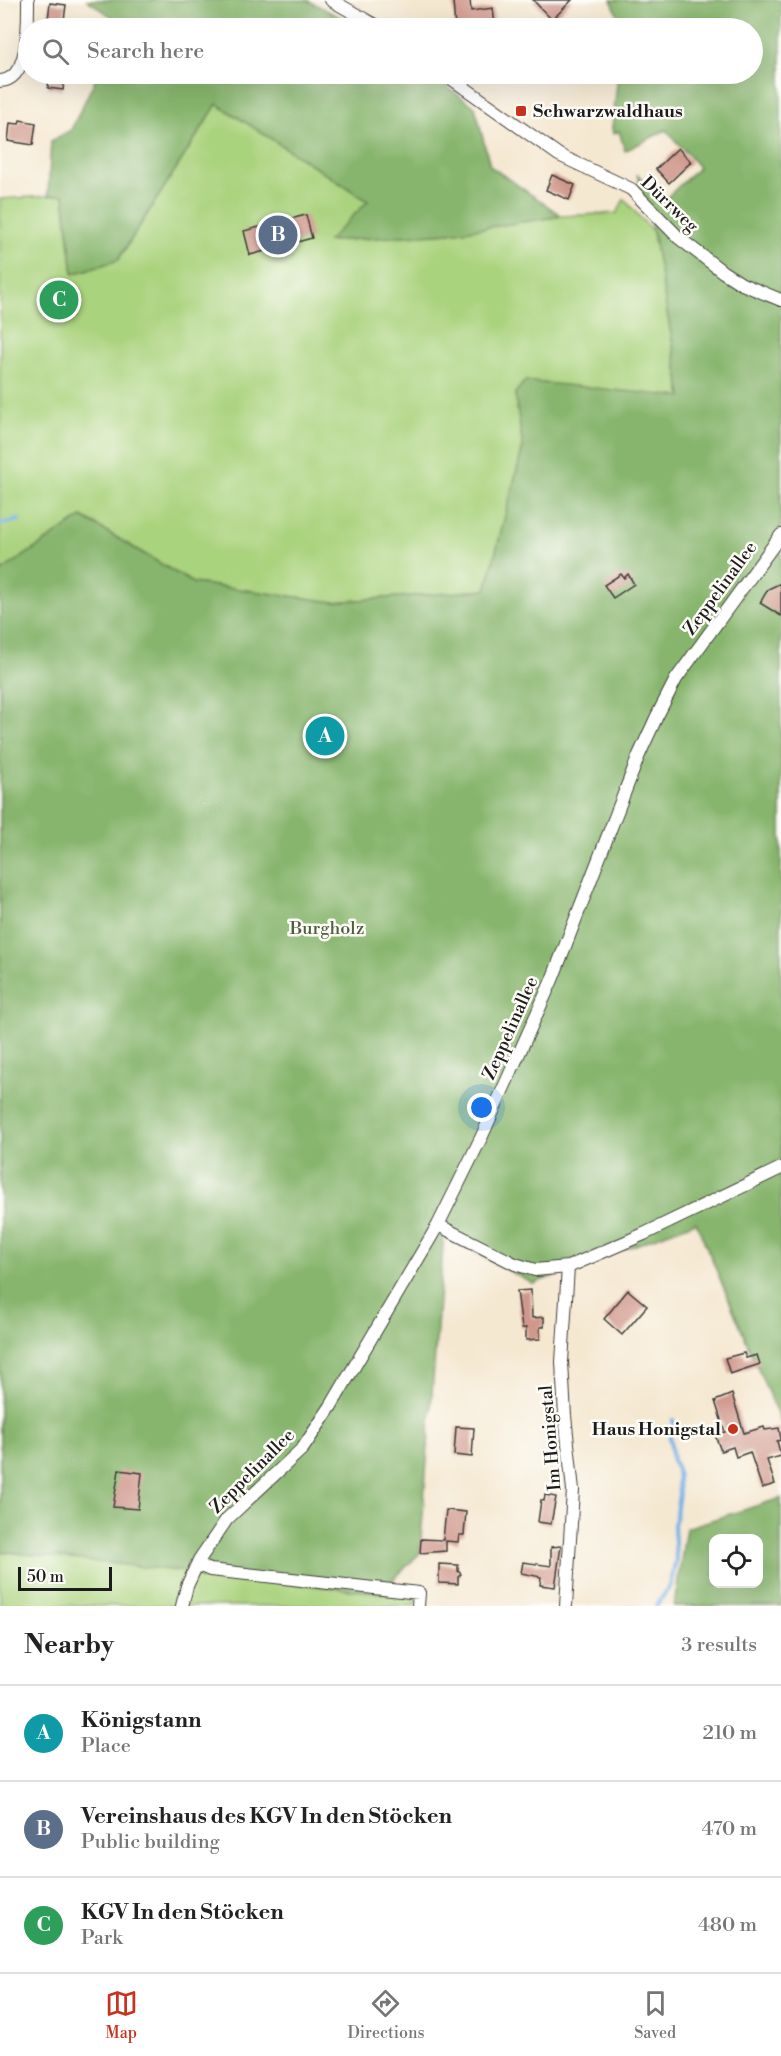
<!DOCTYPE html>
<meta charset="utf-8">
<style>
body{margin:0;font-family:"Libre Bodoni",serif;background:#f6f6f6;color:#222}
.controls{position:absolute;right:18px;bottom:18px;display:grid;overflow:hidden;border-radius:12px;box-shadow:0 6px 24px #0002}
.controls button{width:54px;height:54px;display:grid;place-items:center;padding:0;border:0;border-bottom:2px solid #e0e0e0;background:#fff;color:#222;font:30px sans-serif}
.scale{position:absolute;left:18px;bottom:15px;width:94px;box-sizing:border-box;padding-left:6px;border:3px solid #1c1c1c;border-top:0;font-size:16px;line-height:21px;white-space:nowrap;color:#1c1c1c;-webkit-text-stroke:4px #fdfcf7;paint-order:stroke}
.you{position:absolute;left:482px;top:1108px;width:21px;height:21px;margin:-15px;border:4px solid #fff;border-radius:50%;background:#1a73e8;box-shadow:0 0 0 9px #1a73e833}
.badge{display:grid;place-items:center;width:39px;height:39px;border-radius:50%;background:#c8321e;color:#fff;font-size:20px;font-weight:700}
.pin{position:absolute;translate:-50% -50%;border:3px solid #fff;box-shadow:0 2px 6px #0006}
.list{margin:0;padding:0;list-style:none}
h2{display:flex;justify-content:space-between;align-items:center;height:78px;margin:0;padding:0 24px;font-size:26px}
h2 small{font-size:20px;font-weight:400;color:#767676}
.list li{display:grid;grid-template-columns:39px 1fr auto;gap:18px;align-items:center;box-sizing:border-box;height:96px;padding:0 24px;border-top:2px solid #e0e0e0}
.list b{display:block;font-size:22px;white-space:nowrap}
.list p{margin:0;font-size:20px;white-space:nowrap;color:#767676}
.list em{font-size:20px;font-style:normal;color:#767676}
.icon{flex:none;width:33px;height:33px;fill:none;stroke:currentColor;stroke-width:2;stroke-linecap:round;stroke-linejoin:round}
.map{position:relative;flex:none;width:781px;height:1606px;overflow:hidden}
.search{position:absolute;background:#fff;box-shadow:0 6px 24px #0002;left:18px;right:18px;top:18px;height:66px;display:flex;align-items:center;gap:15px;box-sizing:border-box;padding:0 21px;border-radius:33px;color:#767676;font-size:22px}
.sheet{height:366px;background:#fff}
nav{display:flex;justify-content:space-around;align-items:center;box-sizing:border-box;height:84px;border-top:2px solid #e0e0e0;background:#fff;font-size:16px;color:#767676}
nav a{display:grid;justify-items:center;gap:3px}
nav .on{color:#c8321e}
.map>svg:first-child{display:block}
</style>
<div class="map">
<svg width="781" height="1606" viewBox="0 0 781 1606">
<rect width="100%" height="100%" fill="#fdfcf7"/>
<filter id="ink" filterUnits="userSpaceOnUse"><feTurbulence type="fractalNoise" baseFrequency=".0167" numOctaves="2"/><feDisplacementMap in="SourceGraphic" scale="12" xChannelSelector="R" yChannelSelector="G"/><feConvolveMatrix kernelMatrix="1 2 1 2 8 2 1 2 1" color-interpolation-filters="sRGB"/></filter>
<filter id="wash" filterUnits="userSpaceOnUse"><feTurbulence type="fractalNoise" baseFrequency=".008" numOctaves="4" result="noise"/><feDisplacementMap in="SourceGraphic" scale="24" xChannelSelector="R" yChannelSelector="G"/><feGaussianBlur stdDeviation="1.35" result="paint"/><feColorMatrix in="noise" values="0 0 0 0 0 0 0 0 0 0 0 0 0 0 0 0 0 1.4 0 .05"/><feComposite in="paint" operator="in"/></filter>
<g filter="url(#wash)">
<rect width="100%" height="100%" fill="#f5e8d1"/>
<!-- green -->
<path fill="#aad37e" stroke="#63784d" stroke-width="1.5" d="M 217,104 L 368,201 L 329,241 L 449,233 L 562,216 L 617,213 L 624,199 L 653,232 L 682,397 L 515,393 L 523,447 L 486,590 L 334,602 L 193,583 L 82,517 L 0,572 L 0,199 L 64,195 L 73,274 L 118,260 Z
M 0,1551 L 416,1596 L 415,1606 L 0,1606 Z"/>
<!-- forest -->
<path fill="#87b56d" stroke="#526844" stroke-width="1.5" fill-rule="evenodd" d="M 87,0 L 307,0 L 361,28 L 119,28 L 121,23 Z
M 611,0 L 781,0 L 781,1423 L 696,1222 L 533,1284 L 444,1234 L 420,1553 L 388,1585 L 416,1597 L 0,1551 L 0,572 L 82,517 L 193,583 L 334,602 L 486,590 L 523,447 L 515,393 L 525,381 L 682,397 L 653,232 L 637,174 L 663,201 L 699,167 L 666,130 L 625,151 L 619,131 L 613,134 L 612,128 L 618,74 L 752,74 L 752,28 L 624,28 Z
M 98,74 L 429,74 L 475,107 L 490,166 L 562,216 L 449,233 L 328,241 L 368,201 L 217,104 L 118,260 L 73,274 L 64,195 L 48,196 L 51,141 L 71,130 Z
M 781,1498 L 781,1606 L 674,1606 L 686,1528 ZM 714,1538 L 758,1538 L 758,1584 L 714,1584 Z"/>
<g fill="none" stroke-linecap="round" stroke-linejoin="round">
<!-- stream -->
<path stroke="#73b1e6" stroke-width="4" d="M 0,524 L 19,520
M 656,1606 L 670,1586 L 676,1559 L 674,1526 L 679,1494 L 677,1469 L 673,1461 L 670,1437 L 674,1425 L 673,1420"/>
</g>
<g id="blocks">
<!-- building -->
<path fill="#d0988c" d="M 470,0 L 471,11 L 493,8 L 495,26 L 455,28 L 453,1 Z
M 533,0 L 572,0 L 552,20 Z
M 50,3 L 66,5 L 63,28 L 47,28 Z
M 49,74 L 65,74 L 63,90 L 48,88 Z
M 20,120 L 36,123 L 33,145 L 8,141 L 10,123 L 19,124 Z
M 678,148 L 691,162 L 669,183 L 656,169 Z
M 552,175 L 575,185 L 569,200 L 546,190 Z
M 306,215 L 312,238 L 250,255 L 244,231 Z
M 621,574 L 624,578 L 628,574 L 634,584 L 613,598 L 604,585 Z
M 781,583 L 781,616 L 760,603 L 768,589 Z
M 531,1290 L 532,1318 L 544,1317 L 544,1327 L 540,1327 L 540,1339 L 526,1340 L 526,1328 L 522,1328 L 517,1291 Z
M 628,1290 L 647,1306 L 622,1335 L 604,1319 Z
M 744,1353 L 746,1358 L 757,1355 L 760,1364 L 730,1374 L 725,1358 Z
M 732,1394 L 744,1433 L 764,1427 L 765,1430 L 779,1428 L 781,1440 L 777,1441 L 781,1456 L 767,1460 L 775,1484 L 762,1488 L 750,1452 L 736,1457 L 733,1447 L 721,1451 L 715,1435 L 725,1432 L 715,1401 Z
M 456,1427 L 474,1428 L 472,1457 L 454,1455 Z
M 119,1470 L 142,1473 L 138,1509 L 113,1507 Z
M 545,1495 L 556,1497 L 551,1524 L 538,1522 L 541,1500 L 544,1501 Z
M 446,1510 L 466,1512 L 464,1535 L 459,1535 L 458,1542 L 446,1541 L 446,1551 L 420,1553 L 421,1539 L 443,1540 Z
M 561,1546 L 555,1587 L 540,1585 L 541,1577 L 521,1573 L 523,1562 L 551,1566 L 551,1547 Z
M 439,1564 L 458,1565 L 458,1571 L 461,1574 L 458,1577 L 458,1584 L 439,1583 Z"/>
</g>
</g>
<g filter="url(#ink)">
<use href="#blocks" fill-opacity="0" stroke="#3d3b37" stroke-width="1.5"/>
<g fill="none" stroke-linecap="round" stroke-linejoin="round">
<!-- minor casing -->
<g stroke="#3d3b37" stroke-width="14">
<path id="minor" d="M 331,0 L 380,28
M 445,74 L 559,155 L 631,189 L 679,238 L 723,272 L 742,284 L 781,300
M 0,81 C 30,80 28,22 28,0
M 438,1225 L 515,1264 L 535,1270 L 568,1267 L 644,1234 L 781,1168
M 199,1560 L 203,1567 L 210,1570 L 419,1593 L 418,1606
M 182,1606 L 187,1586 L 199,1560 L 227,1519 L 303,1448 L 331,1406 L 438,1225 L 482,1136 L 552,980 L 639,755 L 657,716 L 676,679 L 781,535
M 566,1606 L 573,1490 L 565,1416 L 562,1362 L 568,1267"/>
</g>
<!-- minor -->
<use href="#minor" stroke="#fff" stroke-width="12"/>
</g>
</g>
<!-- markers -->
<g fill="#c8321e" stroke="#fdfcf7" stroke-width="2">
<rect x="515" y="105" width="12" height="12" rx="3"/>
<circle cx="733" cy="1429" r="6"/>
</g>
<g text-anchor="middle" stroke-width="5" stroke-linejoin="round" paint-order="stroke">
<!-- poi labels -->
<g font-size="18" font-weight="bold" fill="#1c1c1c" stroke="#fdfcf7" text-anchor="start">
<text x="533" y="117">Schwarzwaldhaus</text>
<text x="721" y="1435" text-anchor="end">Haus Honigstal</text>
</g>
<!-- street labels -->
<g font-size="18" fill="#1c1c1c" stroke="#fdfcf7">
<text transform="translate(670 204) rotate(44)" y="6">Dürrweg</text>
<text transform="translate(720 588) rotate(-54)" y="6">Zeppelinallee</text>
<text transform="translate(510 1028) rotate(-66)" y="6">Zeppelinallee</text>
<text transform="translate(550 1438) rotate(-95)" y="6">Im Honigstal</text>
<text transform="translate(252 1471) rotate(-45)" y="6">Zeppelinallee</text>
</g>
<!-- park labels -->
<g font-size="18" fill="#4e5c3e" stroke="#fdfcf7">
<text x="327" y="934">Burgholz</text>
</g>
</g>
</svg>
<div class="controls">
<button><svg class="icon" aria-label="locate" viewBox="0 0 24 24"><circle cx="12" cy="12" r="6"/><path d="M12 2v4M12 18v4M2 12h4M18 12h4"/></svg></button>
</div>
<div class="scale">50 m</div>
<div class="you"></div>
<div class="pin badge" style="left:325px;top:736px;background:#0f9aa8">A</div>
<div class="pin badge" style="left:278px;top:235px;background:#5c6f8a">B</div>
<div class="pin badge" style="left:59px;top:300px;background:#2e9e5b">C</div>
<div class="search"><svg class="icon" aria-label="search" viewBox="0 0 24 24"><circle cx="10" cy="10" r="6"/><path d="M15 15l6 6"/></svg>Search here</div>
</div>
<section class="sheet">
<h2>Nearby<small>3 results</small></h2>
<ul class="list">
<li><span class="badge" style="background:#0f9aa8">A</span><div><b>Königstann</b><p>Place</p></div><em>210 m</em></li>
<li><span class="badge" style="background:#5c6f8a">B</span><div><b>Vereinshaus des KGV In den Stöcken</b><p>Public building</p></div><em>470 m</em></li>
<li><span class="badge" style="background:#2e9e5b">C</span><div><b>KGV In den Stöcken</b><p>Park</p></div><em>480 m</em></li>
</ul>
</section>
<nav>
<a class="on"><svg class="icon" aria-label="map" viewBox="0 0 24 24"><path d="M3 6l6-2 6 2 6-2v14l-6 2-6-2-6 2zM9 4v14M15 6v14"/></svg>Map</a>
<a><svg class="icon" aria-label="directions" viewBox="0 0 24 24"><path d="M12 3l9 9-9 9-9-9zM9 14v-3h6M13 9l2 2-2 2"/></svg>Directions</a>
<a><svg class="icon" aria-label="saved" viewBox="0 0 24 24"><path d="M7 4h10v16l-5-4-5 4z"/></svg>Saved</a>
</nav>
